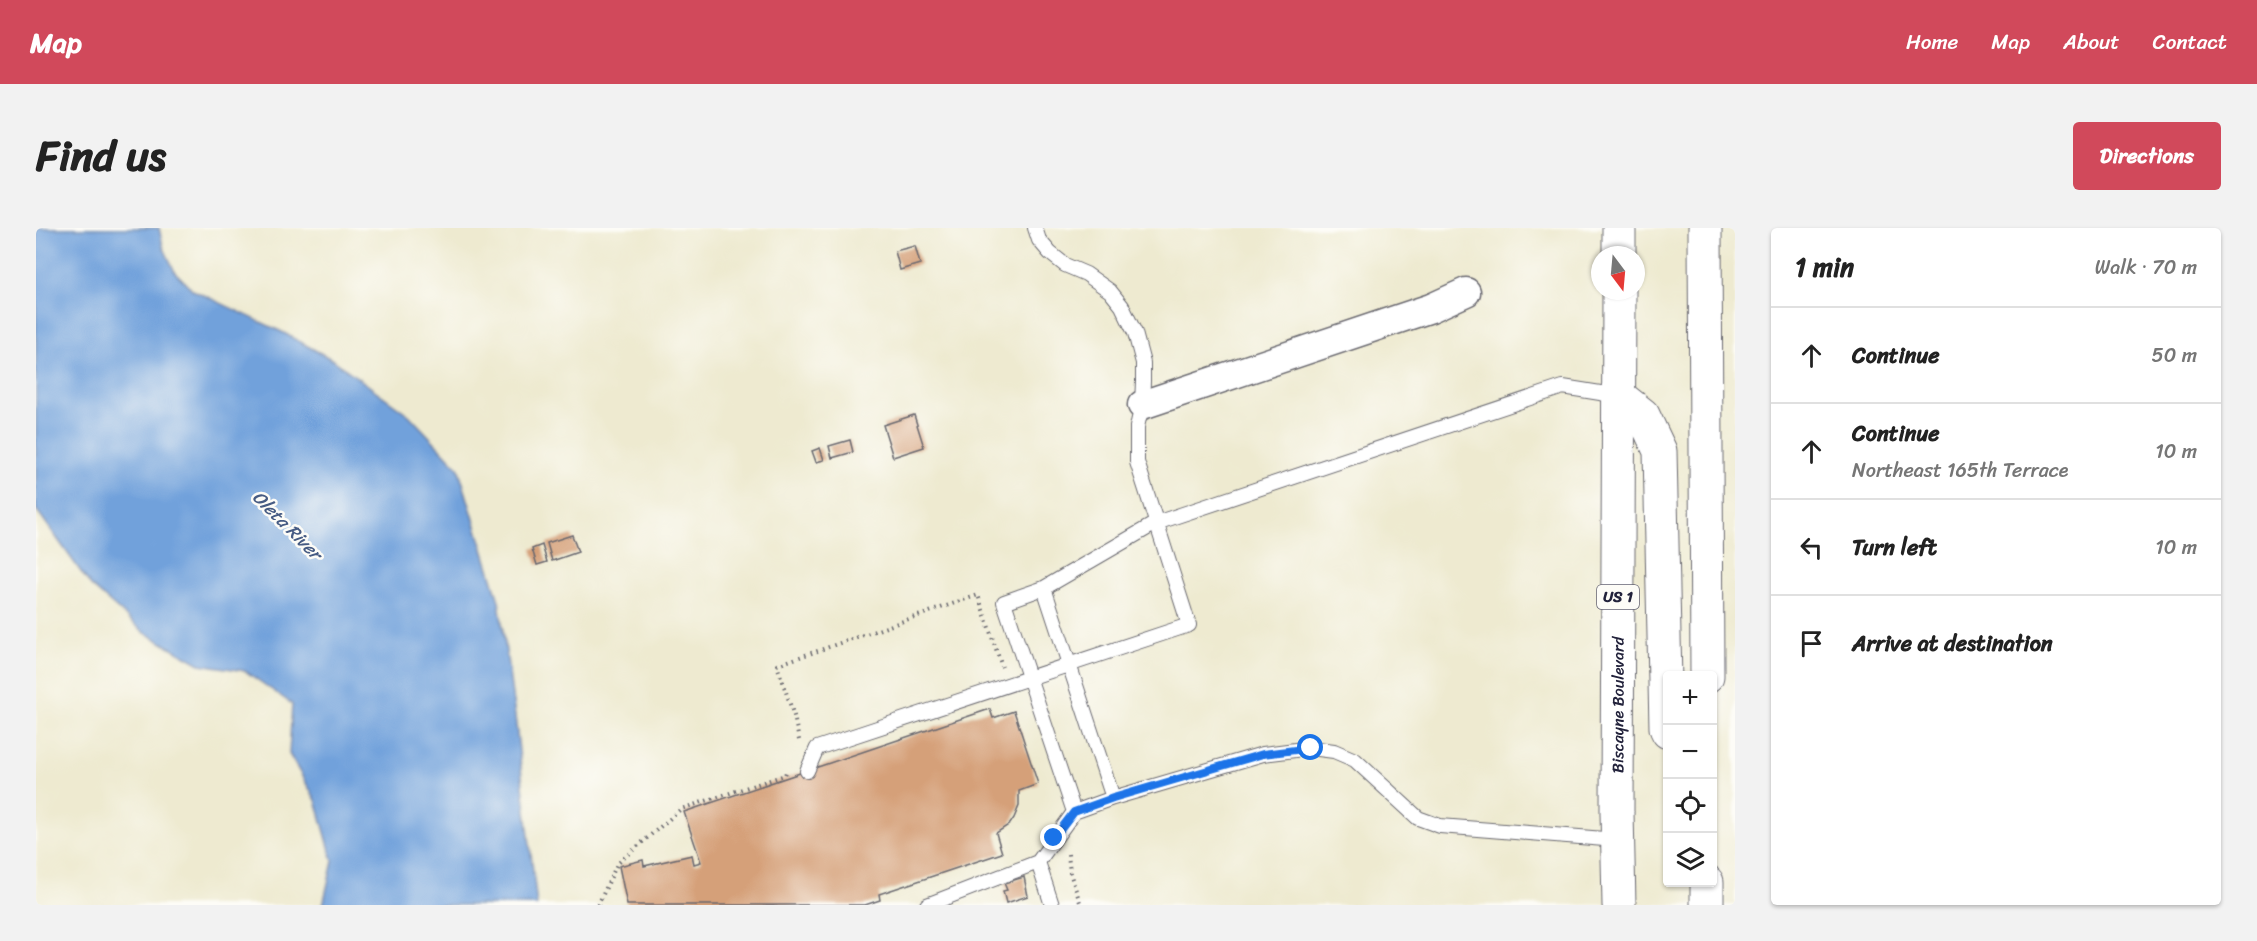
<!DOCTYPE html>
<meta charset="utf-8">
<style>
body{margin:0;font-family:Sriracha,sans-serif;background:#f2f2f2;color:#222}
.controls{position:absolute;right:18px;bottom:18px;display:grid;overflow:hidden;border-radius:6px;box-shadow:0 2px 4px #0004}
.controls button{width:54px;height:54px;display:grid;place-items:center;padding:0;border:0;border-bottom:2px solid #e0e0e0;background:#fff;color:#222;font:30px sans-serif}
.compass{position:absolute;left:1555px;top:18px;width:54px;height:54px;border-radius:50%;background:#fff;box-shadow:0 2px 4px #0004;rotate:164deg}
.stop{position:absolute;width:18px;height:18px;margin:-14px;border:4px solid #1a73e8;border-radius:50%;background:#fff}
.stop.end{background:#1a73e8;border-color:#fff;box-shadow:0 2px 6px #0008}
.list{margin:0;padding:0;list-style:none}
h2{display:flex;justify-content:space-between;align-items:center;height:78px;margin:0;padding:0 24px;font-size:26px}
h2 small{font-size:20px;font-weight:400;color:#767676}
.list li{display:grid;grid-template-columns:39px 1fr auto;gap:18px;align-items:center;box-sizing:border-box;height:96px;padding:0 24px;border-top:2px solid #e0e0e0}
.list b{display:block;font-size:22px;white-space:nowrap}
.list p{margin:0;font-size:20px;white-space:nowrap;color:#767676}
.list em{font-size:20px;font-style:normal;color:#767676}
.icon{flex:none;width:33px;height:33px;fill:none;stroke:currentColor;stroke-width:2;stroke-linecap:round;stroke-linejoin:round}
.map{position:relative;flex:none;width:1699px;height:677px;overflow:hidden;border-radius:6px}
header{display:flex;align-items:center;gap:36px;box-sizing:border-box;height:84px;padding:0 30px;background:#d1495b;color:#fff}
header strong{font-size:28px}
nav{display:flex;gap:33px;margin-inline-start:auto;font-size:21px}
.intro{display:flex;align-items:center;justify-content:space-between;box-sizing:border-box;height:144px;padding:0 36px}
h1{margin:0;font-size:42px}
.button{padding:15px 27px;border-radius:6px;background:#d1495b;color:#fff;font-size:21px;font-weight:700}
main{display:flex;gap:36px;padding:0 36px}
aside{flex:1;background:#fff;border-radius:6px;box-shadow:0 2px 4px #0004}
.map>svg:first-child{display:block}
</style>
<header>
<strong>Map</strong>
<nav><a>Home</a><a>Map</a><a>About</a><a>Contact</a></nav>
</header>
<div class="intro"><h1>Find us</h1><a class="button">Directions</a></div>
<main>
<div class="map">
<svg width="1699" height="677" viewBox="0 0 1699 677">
<rect width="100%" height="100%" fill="#fdfcf7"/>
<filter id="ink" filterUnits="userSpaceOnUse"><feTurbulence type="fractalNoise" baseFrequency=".0167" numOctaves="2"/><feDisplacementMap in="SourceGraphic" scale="12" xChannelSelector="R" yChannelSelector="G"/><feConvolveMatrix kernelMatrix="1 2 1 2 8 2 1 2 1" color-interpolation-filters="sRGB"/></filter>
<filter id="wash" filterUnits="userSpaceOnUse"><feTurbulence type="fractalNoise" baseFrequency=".008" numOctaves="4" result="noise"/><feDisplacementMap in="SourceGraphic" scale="24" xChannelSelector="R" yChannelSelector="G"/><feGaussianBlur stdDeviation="1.35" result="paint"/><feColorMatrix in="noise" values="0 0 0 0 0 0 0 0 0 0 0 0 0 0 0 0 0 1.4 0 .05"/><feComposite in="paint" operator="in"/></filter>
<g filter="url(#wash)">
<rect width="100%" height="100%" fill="#eeead0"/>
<!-- water -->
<path fill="#71a1db" stroke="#4a628b" stroke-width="1.5" d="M 0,0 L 123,0 L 127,18 L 139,44 L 157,62 L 246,104 L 297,132 L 373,187 L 422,239 L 463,373 L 479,488 L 501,677 L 287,677 L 297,633 L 280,572 L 253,526 L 256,476 L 209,443 L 164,436 L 109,405 L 55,358 L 0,281 Z"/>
<!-- pier -->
<path fill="#eeead0" d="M 1699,643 L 1699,677 L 1638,677 L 1638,671 Z"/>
<g id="blocks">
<!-- building -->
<path fill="#d5a079" d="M 879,18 L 884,36 L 864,42 L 859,23 Z
M 878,187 L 888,219 L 857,229 L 847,197 Z
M 814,212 L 817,224 L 796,230 L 793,218 Z
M 784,220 L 788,232 L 780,234 L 776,223 Z
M 536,307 L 542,324 L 516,333 L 511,315 Z
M 506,317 L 511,334 L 501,337 L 496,321 Z
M 954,481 L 957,490 L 978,483 L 1002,556 L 983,563 L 983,578 L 978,590 L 974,596 L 960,605 L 966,625 L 843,666 L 844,672 L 829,677 L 591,677 L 583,638 L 607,632 L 608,638 L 656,627 L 658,636 L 665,634 L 648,584 Z
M 988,649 L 992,668 L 970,675 L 967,663 L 971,662 L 968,655 Z"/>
</g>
</g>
<g filter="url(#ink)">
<use href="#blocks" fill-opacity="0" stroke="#69686f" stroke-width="1.5"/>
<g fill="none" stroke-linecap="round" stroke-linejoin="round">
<!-- service casing -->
<g stroke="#69686f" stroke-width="16">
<path id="service" d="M 1008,360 L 1120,295 L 1527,159 L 1583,168
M 771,543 L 781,520 L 1153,397 L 1101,234 L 1101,199 L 1106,177 L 1107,153 L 1107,135 L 1099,105 L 1086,78 L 1074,63 L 1050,46 L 1029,37 L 1014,25 L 1003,12 L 999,0
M 1038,584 L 1077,570 L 1227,526 L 1275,520 L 1298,523 L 1319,532 L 1382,590 L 1404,598 L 1581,612
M 1038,584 L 968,374 L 1008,360 L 1077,570
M 1002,634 L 1016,677
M 891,677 L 1002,634 L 1038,584"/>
</g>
<!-- minor casing -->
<g stroke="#69686f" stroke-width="31">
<path id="minor" d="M 1106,177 L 1395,80 L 1430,64"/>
</g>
<!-- primary casing -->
<g stroke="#69686f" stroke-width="35">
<g id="primary">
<path d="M 1583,0 L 1583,27"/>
<path d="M 1669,0 L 1671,448"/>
<path d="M 1583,168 L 1607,187 L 1624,223 L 1630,500 L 1632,504"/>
<path d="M 1671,654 L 1671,677"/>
<path id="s1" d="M 1583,677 L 1581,584 L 1583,63"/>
</g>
</g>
<!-- path -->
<path stroke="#69686f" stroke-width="4" stroke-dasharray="1.5 4.5" stroke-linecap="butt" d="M 763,512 L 758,488 L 741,437 L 942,367 L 966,439
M 1032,626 L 1034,645 L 1045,677
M 562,677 L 581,636 L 645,581 L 749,547 L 751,541"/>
<!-- service -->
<use href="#service" stroke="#fff" stroke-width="14"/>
<!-- minor -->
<use href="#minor" stroke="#fff" stroke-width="28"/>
<!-- primary -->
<use href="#primary" stroke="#fff" stroke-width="33"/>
</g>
</g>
<g fill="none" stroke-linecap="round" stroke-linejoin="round" filter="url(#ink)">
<!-- route -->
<path stroke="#1a73e8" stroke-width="8" d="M 1018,610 L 1038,584 L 1077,570 L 1227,526 L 1275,520"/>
</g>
<g text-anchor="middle" stroke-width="5" stroke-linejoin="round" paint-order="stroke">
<!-- shield labels -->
<rect fill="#fdfcf7" stroke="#646373" stroke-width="1.5" x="1561" y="357" width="42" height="24" rx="4.5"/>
<g font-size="15" font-weight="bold" fill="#22223b">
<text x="1582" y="374">US 1</text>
</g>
<!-- street labels -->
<g font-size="16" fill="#22223b" stroke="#fdfcf7">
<text dy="6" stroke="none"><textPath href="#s1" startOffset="200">Biscayne Boulevard</textPath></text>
</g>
<!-- water labels -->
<g font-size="18" font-style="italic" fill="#465b83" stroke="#fdfcf7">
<text transform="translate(251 297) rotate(45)" y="6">Oleta River</text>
</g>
</g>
</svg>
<div class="controls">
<button>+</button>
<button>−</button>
<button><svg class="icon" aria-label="locate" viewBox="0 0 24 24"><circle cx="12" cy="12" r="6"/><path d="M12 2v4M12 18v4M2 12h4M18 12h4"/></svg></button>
<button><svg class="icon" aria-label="layers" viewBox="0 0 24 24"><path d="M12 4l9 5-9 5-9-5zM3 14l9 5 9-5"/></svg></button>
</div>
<svg class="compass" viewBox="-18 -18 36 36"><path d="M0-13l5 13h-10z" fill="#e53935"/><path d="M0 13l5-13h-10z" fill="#767676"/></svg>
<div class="stop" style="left:1275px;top:520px"></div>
<div class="stop end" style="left:1018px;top:610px"></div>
</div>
<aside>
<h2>1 min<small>Walk · 70 m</small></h2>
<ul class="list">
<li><svg class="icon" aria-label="ahead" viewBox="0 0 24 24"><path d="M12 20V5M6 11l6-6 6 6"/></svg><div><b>Continue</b></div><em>50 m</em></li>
<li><svg class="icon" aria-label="ahead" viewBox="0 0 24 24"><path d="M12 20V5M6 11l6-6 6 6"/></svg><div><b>Continue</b><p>Northeast 165th Terrace</p></div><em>10 m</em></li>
<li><svg class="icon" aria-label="left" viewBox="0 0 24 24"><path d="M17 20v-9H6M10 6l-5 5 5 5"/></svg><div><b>Turn left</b></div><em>10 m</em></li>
<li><svg class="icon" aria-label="arrive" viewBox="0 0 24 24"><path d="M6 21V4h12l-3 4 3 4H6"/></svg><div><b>Arrive at destination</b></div></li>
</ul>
</aside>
</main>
